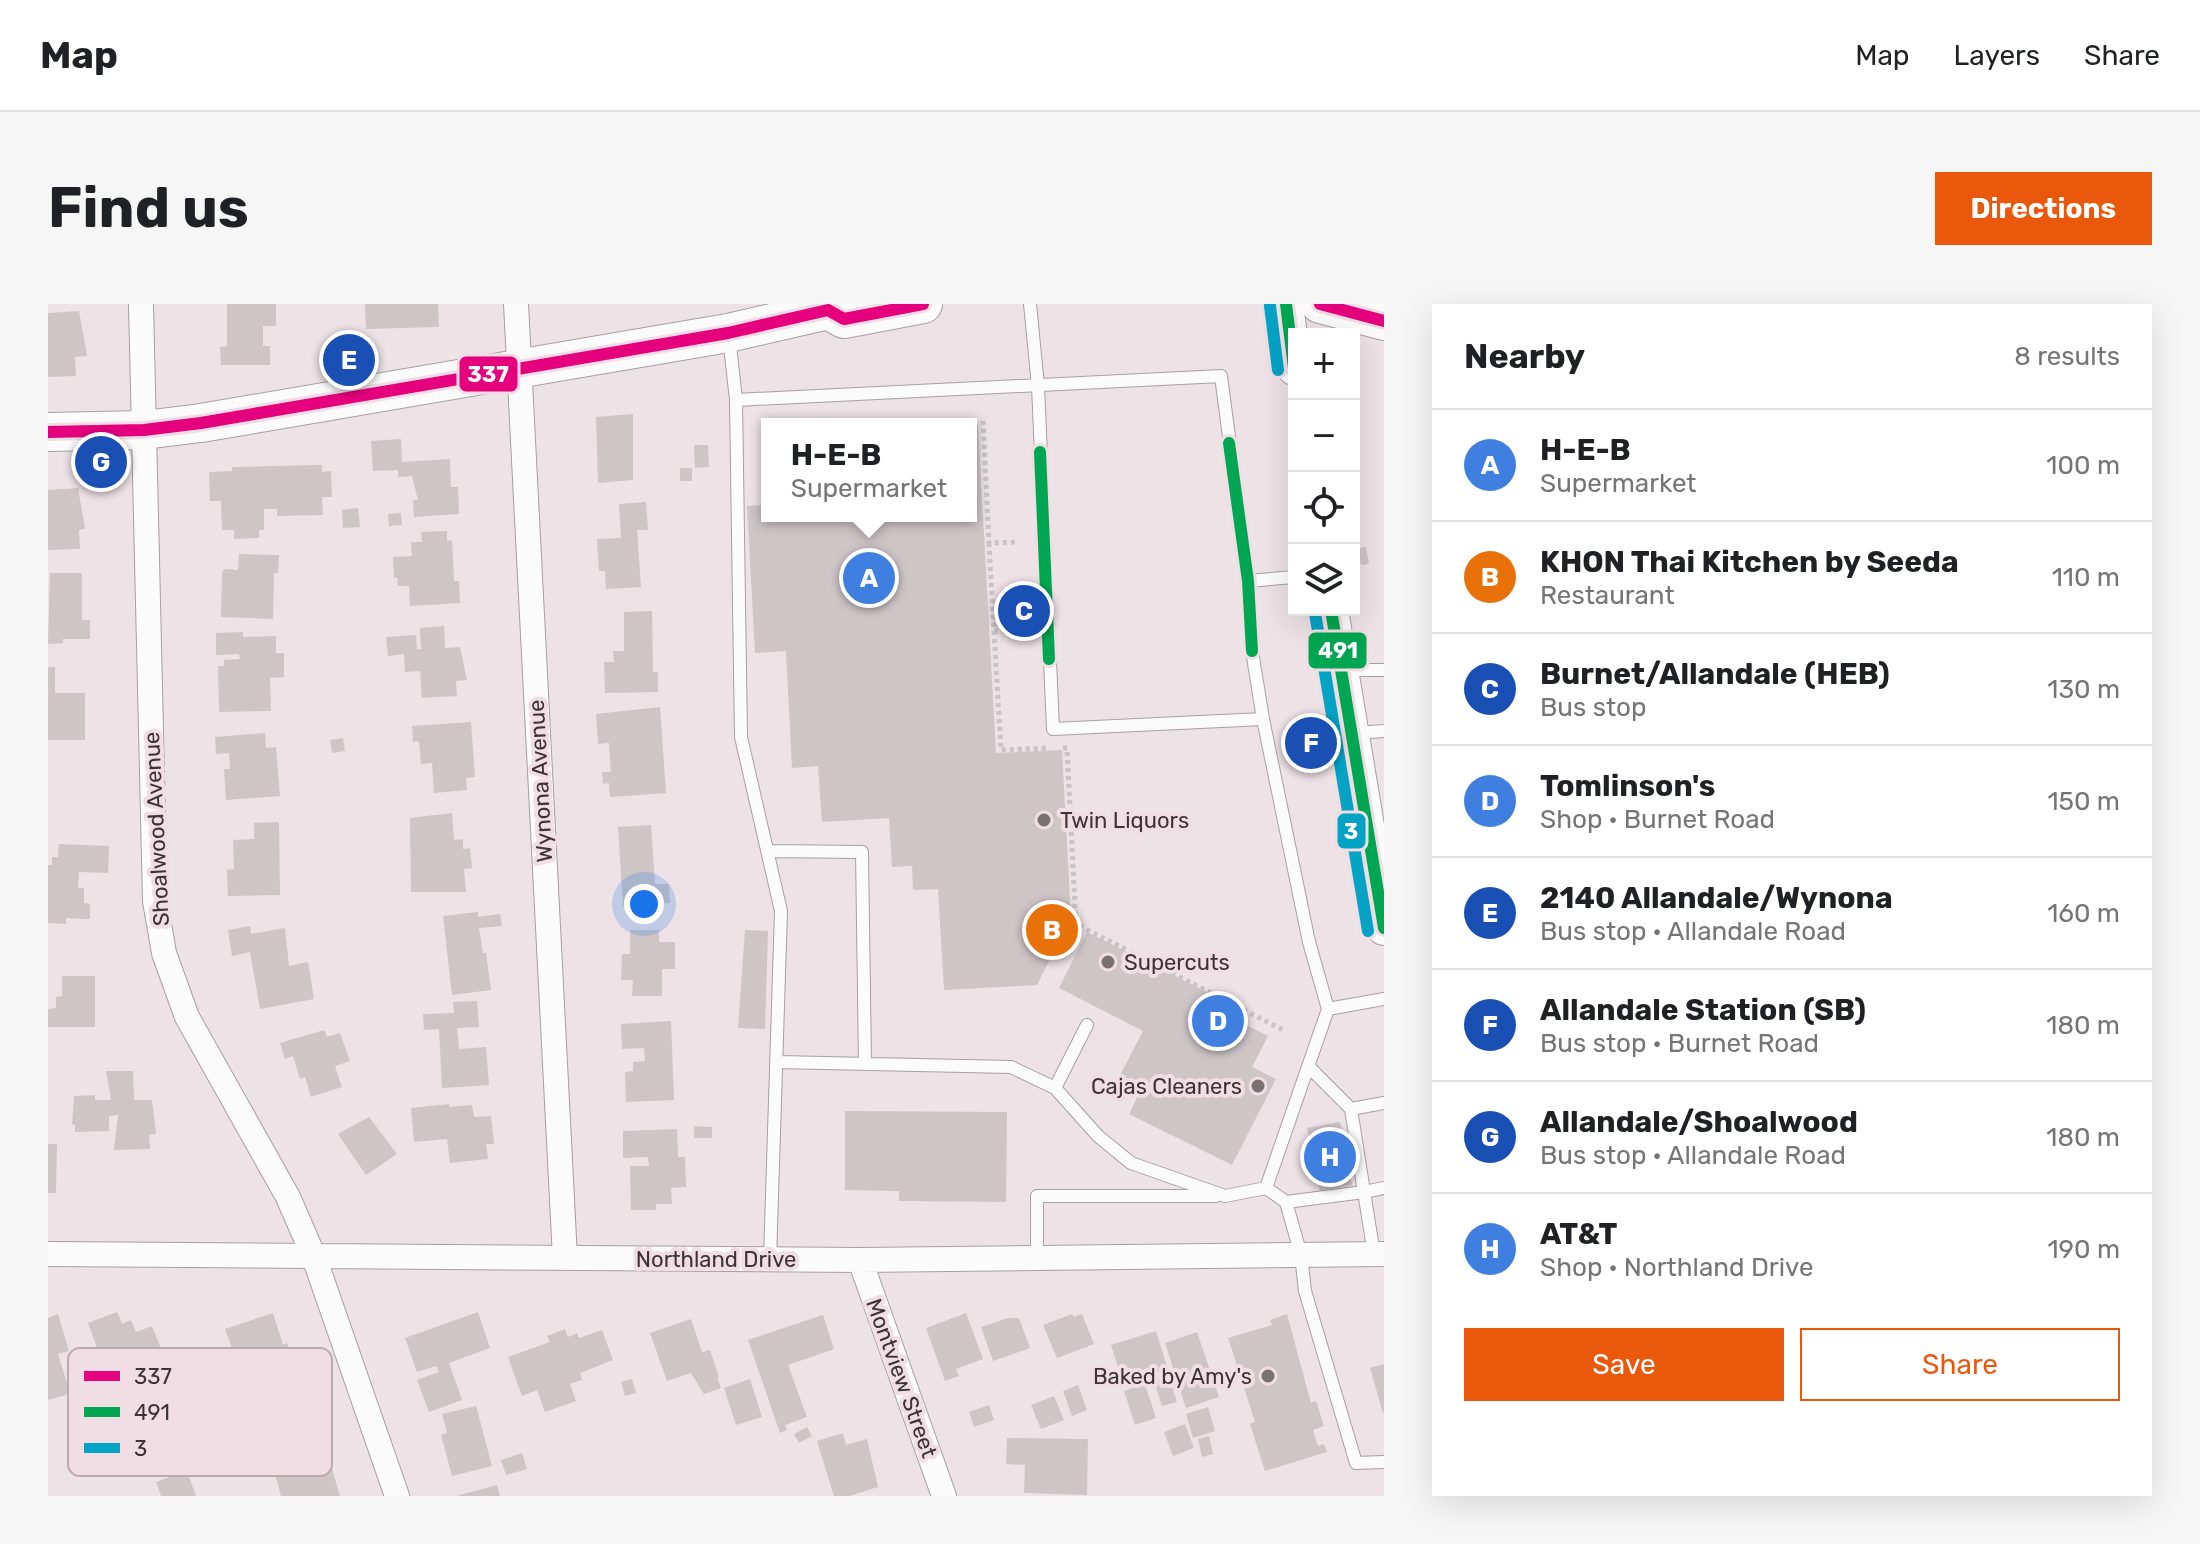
<!DOCTYPE html>
<meta charset="utf-8">
<style>
body{margin:0;font-family:Rubik,sans-serif;background:#f6f6f6;color:#202124}
.controls{position:absolute;right:24px;top:24px;display:grid;overflow:hidden;border-radius:0px;box-shadow:0 8px 32px #0002}
.controls button{width:72px;height:72px;display:grid;place-items:center;padding:0;border:0;border-bottom:2px solid #e0e0e0;background:#fff;color:#202124;font:40px sans-serif}
.you{position:absolute;left:596px;top:600px;width:28px;height:28px;margin:-20px;border:6px solid #fff;border-radius:50%;background:#1a73e8;box-shadow:0 0 0 12px #1a73e833}
.badge{display:grid;place-items:center;width:52px;height:52px;border-radius:50%;background:#ea580c;color:#fff;font-size:26px;font-weight:700}
.pin{position:absolute;translate:-50% -50%;border:4px solid #fff;box-shadow:0 2px 8px #0006}
.popup{position:absolute;left:713px;top:114px;width:216px;height:104px;box-sizing:border-box;display:grid;place-content:center;border-radius:0px;background:#fff;filter:drop-shadow(0 2px 6px #0005);font-size:26px;white-space:nowrap;color:#757577}
.popup b{font-size:30px;color:#202124}
.popup::after{content:'';position:absolute;left:50%;top:100%;margin-left:-16px;border:16px solid transparent;border-top-color:#fff}
.list{margin:0;padding:0;list-style:none}
h2{display:flex;justify-content:space-between;align-items:center;height:104px;margin:0;padding:0 32px;font-size:34px}
h2 small{font-size:26px;font-weight:400;color:#757577}
.list li{display:grid;grid-template-columns:52px 1fr auto;gap:24px;align-items:center;box-sizing:border-box;height:112px;padding:0 32px;border-top:2px solid #e0e0e0}
.list b{display:block;font-size:30px;white-space:nowrap}
.list p{margin:0;font-size:26px;white-space:nowrap;color:#757577}
.list em{font-size:26px;font-style:normal;color:#757577}
.actions{display:flex;gap:16px;padding:24px 32px}
.actions a{flex:1;padding:18px 0;border:2px solid #ea580c;border-radius:0px;text-align:center;font-size:28px;color:#ea580c}
.actions .main{background:#ea580c;color:#fff}
.icon{flex:none;width:44px;height:44px;fill:none;stroke:currentColor;stroke-width:2;stroke-linecap:round;stroke-linejoin:round}
.map{position:relative;flex:none;width:1336px;height:1192px;overflow:hidden;border-radius:0px}
header{display:flex;align-items:center;gap:48px;box-sizing:border-box;height:112px;padding:0 40px;background:#fff;border-bottom:2px solid #e0e0e0}
header strong{font-size:38px}
nav{display:flex;gap:44px;margin-inline-start:auto;font-size:28px}
.intro{display:flex;align-items:center;justify-content:space-between;box-sizing:border-box;height:192px;padding:0 48px}
h1{margin:0;font-size:56px}
.button{padding:20px 36px;border-radius:0px;background:#ea580c;color:#fff;font-size:28px;font-weight:700}
main{display:flex;gap:48px;padding:0 48px}
aside{flex:1;background:#fff;border-radius:0px;box-shadow:0 8px 32px #0002}
.map>svg:first-child{display:block}
</style>
<header>
<strong>Map</strong>
<nav><a>Map</a><a>Layers</a><a>Share</a></nav>
</header>
<div class="intro"><h1>Find us</h1><a class="button">Directions</a></div>
<main>
<div class="map">
<svg width="1336" height="1192" viewBox="0 0 1336 1192">
<rect width="100%" height="100%" fill="#ede2e5"/>
<!-- building -->
<path fill="#cec5c7" d="M 179,0 L 228,0 L 228,22 L 215,22 L 215,42 L 222,42 L 222,61 L 173,61 L 172,43 L 179,42 Z
M 317,0 L 390,0 L 391,23 L 318,25 Z
M 31,7 L 39,52 L 27,53 L 28,72 L 0,73 L 0,9 Z
M 585,110 L 585,176 L 550,179 L 548,113 Z
M 923,120 L 930,120 L 948,449 L 1014,446 L 1023,613 L 989,681 L 896,686 L 890,585 L 865,586 L 864,562 L 844,563 L 841,514 L 774,518 L 770,462 L 744,464 L 738,347 L 707,349 L 699,202 L 719,201 L 719,212 L 923,212 Z
M 353,135 L 354,158 L 402,155 L 403,183 L 410,183 L 411,210 L 366,213 L 365,196 L 370,196 L 364,172 L 350,173 L 350,166 L 325,167 L 323,137 Z
M 646,141 L 660,141 L 661,163 L 647,164 Z
M 274,161 L 274,168 L 283,167 L 284,193 L 274,193 L 275,211 L 229,212 L 229,205 L 216,205 L 216,226 L 211,226 L 211,234 L 186,235 L 186,226 L 174,226 L 173,197 L 162,197 L 161,168 L 184,167 L 184,163 Z
M 632,164 L 644,164 L 644,177 L 632,177 Z
M 30,184 L 37,225 L 31,226 L 32,245 L 0,246 L 0,186 Z
M 598,198 L 600,226 L 589,226 L 593,283 L 558,285 L 557,267 L 551,267 L 549,235 L 573,234 L 571,200 Z
M 310,204 L 312,223 L 295,224 L 294,206 Z
M 353,209 L 354,221 L 341,222 L 340,210 Z
M 399,227 L 399,237 L 404,236 L 406,277 L 411,277 L 412,299 L 362,302 L 361,282 L 350,282 L 349,273 L 346,274 L 345,253 L 364,252 L 363,238 L 374,238 L 373,228 Z
M 1318,243 L 1321,260 L 1313,261 L 1310,244 Z
M 191,250 L 231,251 L 230,269 L 226,269 L 225,315 L 173,313 L 174,269 L 176,265 L 190,266 Z
M 2,269 L 34,269 L 34,316 L 42,316 L 42,335 L 15,335 L 15,339 L 0,340 Z
M 604,307 L 605,368 L 610,368 L 610,388 L 557,389 L 556,358 L 566,358 L 565,347 L 576,347 L 576,308 Z
M 396,322 L 397,344 L 412,343 L 419,376 L 408,377 L 409,392 L 374,394 L 372,367 L 357,368 L 356,350 L 340,352 L 338,333 L 368,331 L 369,345 L 373,345 L 372,324 Z
M 195,328 L 195,333 L 228,332 L 228,349 L 236,349 L 236,373 L 222,374 L 223,407 L 171,408 L 170,362 L 176,362 L 176,356 L 192,355 L 191,350 L 168,351 L 168,329 Z
M 0,363 L 7,363 L 7,389 L 37,389 L 37,436 L 0,436 Z
M 612,403 L 618,489 L 562,493 L 561,479 L 555,480 L 554,468 L 563,468 L 561,439 L 550,440 L 548,410 Z
M 1264,410 L 1267,427 L 1260,429 L 1256,412 Z
M 423,418 L 427,473 L 418,474 L 419,486 L 386,489 L 384,459 L 373,460 L 371,437 L 365,438 L 364,422 Z
M 217,429 L 218,444 L 228,443 L 232,492 L 178,496 L 176,465 L 182,465 L 181,449 L 168,450 L 167,433 Z
M 295,434 L 297,447 L 284,449 L 282,436 Z
M 404,509 L 406,536 L 415,535 L 415,545 L 422,544 L 424,564 L 416,565 L 418,588 L 363,588 L 362,514 Z
M 231,518 L 232,591 L 180,592 L 179,566 L 186,565 L 185,536 L 206,535 L 206,519 Z
M 603,521 L 607,580 L 621,580 L 622,599 L 575,602 L 570,523 Z
M 11,540 L 61,542 L 60,569 L 31,568 L 30,584 L 36,584 L 36,599 L 42,600 L 42,615 L 18,614 L 18,620 L 0,619 L 0,561 L 4,561 L 4,553 L 10,553 Z
M 430,608 L 430,613 L 452,610 L 454,622 L 431,624 L 435,649 L 438,649 L 443,686 L 404,691 L 395,612 Z
M 202,622 L 203,630 L 237,624 L 241,662 L 260,658 L 266,695 L 212,705 L 202,648 L 184,652 L 180,626 Z
M 582,626 L 611,626 L 611,638 L 627,638 L 627,665 L 614,665 L 614,692 L 584,692 L 585,676 L 573,676 L 574,650 L 582,650 Z
M 697,626 L 720,627 L 717,725 L 690,724 Z
M 1039,628 L 1165,691 L 1159,701 L 1220,732 L 1204,763 L 1228,775 L 1184,861 L 1081,810 L 1090,792 L 1067,781 L 1095,727 L 1011,684 Z
M 14,672 L 47,672 L 47,723 L 0,723 L 0,705 L 8,704 L 8,693 L 14,692 Z
M 429,697 L 431,723 L 409,724 L 411,745 L 438,743 L 441,781 L 394,784 L 391,725 L 376,726 L 375,710 L 406,709 L 405,698 Z
M 623,717 L 626,796 L 578,798 L 577,768 L 585,767 L 585,758 L 597,757 L 596,744 L 574,745 L 573,720 Z
M 276,726 L 279,733 L 292,729 L 302,757 L 287,762 L 294,783 L 263,793 L 257,773 L 252,775 L 245,752 L 237,755 L 232,739 Z
M 58,767 L 85,767 L 86,796 L 104,796 L 108,830 L 101,831 L 102,845 L 66,846 L 70,811 L 61,812 L 61,827 L 27,828 L 27,820 L 24,821 L 26,792 L 47,791 L 47,796 L 63,796 Z
M 401,800 L 401,803 L 424,801 L 426,813 L 443,812 L 446,840 L 438,840 L 440,855 L 402,859 L 399,835 L 366,838 L 363,804 Z
M 797,807 L 959,808 L 958,898 L 851,897 L 851,887 L 797,886 Z
M 321,813 L 349,850 L 318,871 L 290,830 Z
M 1292,818 L 1304,881 L 1272,888 L 1259,824 Z
M 646,822 L 664,823 L 664,834 L 646,834 Z
M 629,825 L 630,853 L 637,853 L 638,883 L 623,884 L 624,900 L 608,900 L 608,906 L 583,906 L 582,862 L 601,862 L 600,853 L 575,854 L 575,827 Z
M 0,840 L 9,840 L 8,889 L 0,889 Z
M 69,1008 L 74,1020 L 83,1016 L 88,1028 L 104,1022 L 115,1050 L 84,1061 L 90,1080 L 66,1089 L 40,1019 Z
M 430,1008 L 442,1044 L 401,1059 L 414,1096 L 381,1108 L 369,1076 L 391,1068 L 388,1062 L 369,1068 L 357,1034 Z
M 225,1009 L 235,1041 L 239,1039 L 246,1059 L 174,1082 L 164,1050 L 184,1044 L 177,1025 Z
M 918,1009 L 935,1055 L 908,1065 L 911,1072 L 897,1077 L 878,1024 Z
M 10,1010 L 21,1047 L 10,1050 L 22,1089 L 45,1081 L 53,1106 L 29,1114 L 21,1090 L 0,1096 L 0,1014 Z
M 1024,1010 L 1026,1013 L 1034,1010 L 1046,1040 L 1009,1054 L 995,1021 Z
M 1239,1010 L 1263,1099 L 1268,1097 L 1276,1122 L 1265,1126 L 1270,1142 L 1276,1140 L 1279,1148 L 1217,1167 L 1202,1120 L 1207,1118 L 1180,1034 L 1224,1021 L 1222,1016 Z
M 775,1011 L 786,1045 L 740,1061 L 759,1113 L 737,1121 L 739,1126 L 732,1129 L 700,1036 Z
M 960,1014 L 971,1014 L 982,1044 L 945,1057 L 933,1023 Z
M 643,1015 L 654,1048 L 662,1046 L 671,1073 L 669,1073 L 673,1084 L 656,1090 L 643,1069 L 619,1077 L 602,1029 Z
M 517,1025 L 520,1033 L 529,1029 L 531,1034 L 554,1026 L 565,1056 L 532,1069 L 534,1076 L 522,1080 L 528,1097 L 497,1108 L 489,1086 L 474,1092 L 460,1053 L 502,1038 L 499,1032 Z
M 1108,1027 L 1120,1066 L 1075,1079 L 1063,1041 Z
M 1149,1028 L 1171,1093 L 1138,1104 L 1117,1039 Z
M 1336,1060 L 1336,1108 L 1335,1109 L 1322,1064 Z
M 1121,1073 L 1129,1098 L 1114,1102 L 1106,1077 Z
M 243,1074 L 247,1087 L 257,1084 L 270,1121 L 235,1133 L 228,1114 L 220,1117 L 214,1097 L 222,1095 L 218,1083 Z
M 584,1075 L 588,1089 L 577,1092 L 573,1078 Z
M 702,1075 L 714,1113 L 688,1121 L 676,1084 Z
M 1097,1080 L 1108,1114 L 1087,1121 L 1076,1087 Z
M 1030,1081 L 1039,1106 L 1024,1112 L 1015,1087 Z
M 1006,1092 L 1016,1116 L 993,1125 L 983,1101 Z
M 941,1101 L 946,1116 L 926,1123 L 921,1108 Z
M 428,1102 L 444,1162 L 404,1172 L 393,1131 L 399,1129 L 394,1110 Z
M 1160,1103 L 1167,1127 L 1145,1134 L 1138,1110 Z
M 79,1112 L 89,1142 L 71,1147 L 61,1118 Z
M 1137,1120 L 1146,1144 L 1125,1152 L 1116,1128 Z
M 759,1123 L 764,1132 L 751,1139 L 746,1130 Z
M 795,1129 L 798,1141 L 819,1135 L 830,1183 L 801,1192 L 786,1192 L 769,1137 Z
M 1161,1132 L 1165,1150 L 1154,1153 L 1150,1135 Z
M 959,1134 L 1040,1135 L 1039,1191 L 976,1189 L 977,1161 L 958,1160 Z
M 271,1141 L 275,1153 L 280,1151 L 292,1192 L 233,1192 L 227,1170 L 239,1166 L 235,1151 Z
M 474,1149 L 479,1165 L 458,1171 L 453,1156 Z
M 93,1152 L 101,1157 L 95,1168 L 87,1164 Z
M 139,1167 L 148,1192 L 113,1192 L 108,1178 Z
M 449,1181 L 452,1192 L 411,1192 L 411,1191 Z"/>
<g fill="none" stroke-linecap="round" stroke-linejoin="round">
<!-- service casing -->
<g stroke="#a79fa1" stroke-width="14">
<path id="service" d="M 982,0 L 990,82 L 1005,425 L 1215,415
M 681,32 L 688,96 L 1173,72 L 1200,277 L 1204,347 L 1215,415 L 1261,638 L 1280,705 L 1336,695
M 688,96 L 693,433 L 733,607 L 722,955
M 1200,277 L 1246,273
M 1295,366 L 1336,366
M 1305,429 L 1336,427
M 720,547 L 814,548 L 817,760
M 729,758 L 963,763 L 1007,784 L 1050,832 L 1083,859 L 1177,892 L 1218,884 L 1238,898 L 1253,951 L 1257,987 L 1308,1159 L 1336,1158
M 1007,784 L 1039,721
M 1303,805 L 1336,799
M 1218,884 L 1280,705
M 1238,898 L 1316,888 L 1303,805 L 1261,763
M 1326,950 L 1316,888 L 1336,884
M 989,954 L 989,892 L 1168,892"/>
</g>
<!-- minor casing -->
<g stroke="#a79fa1" stroke-width="26">
<path id="minor" d="M 93,0 L 107,597 L 116,649 L 139,713 L 240,893 L 266,953 L 349,1192
M 468,0 L 517,954
M 0,950 L 812,956 L 1336,950
M 812,956 L 896,1192"/>
</g>
<!-- secondary casing -->
<g stroke="#a79fa1" stroke-width="36">
<path id="secondary" d="M 1238,0 L 1246,64
M 1283,306 L 1336,624"/>
</g>
<!-- primary casing -->
<g stroke="#a79fa1" stroke-width="40">
<path id="primary" d="M 1272,0 L 1336,17
M 0,128 L 96,126 L 153,119 L 680,29 L 780,6 L 796,15 L 875,0"/>
</g>
<!-- path -->
<path stroke="#c8c3c6" stroke-width="5" stroke-dasharray="4 4" stroke-linecap="butt" d="M 935,117 L 941,239 L 971,238
M 941,239 L 946,327 L 977,326
M 946,327 L 953,446 L 1001,444
M 1015,444 L 1019,444 L 1028,620 L 1237,727"/>
<!-- service -->
<use href="#service" stroke="#fcfbfb" stroke-width="12"/>
<!-- minor -->
<use href="#minor" stroke="#fcfbfb" stroke-width="24"/>
<!-- secondary -->
<use href="#secondary" stroke="#fcfbfb" stroke-width="34"/>
<!-- primary -->
<use href="#primary" stroke="#fcfbfb" stroke-width="38"/>
<!-- bus-1 casing -->
<g stroke="#f1dee4" stroke-width="18">
<path id="bus-1" d="M 1272,0 L 1336,17
M 0,128 L 96,126 L 153,119 L 680,29 L 780,6 L 796,15 L 875,0"/>
</g>
<!-- bus-2 casing -->
<g stroke="#f1dee4" stroke-width="18">
<path id="bus-2" d="M 1238,0 L 1246,64
M 1181,139 L 1200,277 L 1204,347
M 992,148 L 1001,355
M 1283,306 L 1336,624"/>
</g>
<!-- bus-3 casing -->
<g stroke="#f1dee4" stroke-width="18">
<path id="bus-3" d="M 1222,2 L 1230,66
M 1267,309 L 1320,627"/>
</g>
<!-- bus-1 -->
<use href="#bus-1" stroke="#e5007d" stroke-width="12"/>
<!-- bus-2 -->
<use href="#bus-2" stroke="#00a651" stroke-width="12"/>
<!-- bus-3 -->
<use href="#bus-3" stroke="#03a3c6" stroke-width="12"/>
</g>
<!-- markers -->
<g fill="#797073" stroke="#f1dee4" stroke-width="3">
<circle cx="996" cy="516" r="8"/>
<circle cx="1060" cy="658" r="8"/>
<circle cx="1210" cy="782" r="8"/>
<circle cx="1220" cy="1072" r="8"/>
</g>
<g text-anchor="middle" stroke-width="8" stroke-linejoin="round" paint-order="stroke">
<!-- street labels -->
<g font-size="22" fill="#3b3336" stroke="#f1dee4">
<text transform="translate(492 477) rotate(-93)" y="8">Wynona Avenue</text>
<text transform="translate(108 525) rotate(-93)" y="8">Shoalwood Avenue</text>
<text x="668" y="963">Northland Drive</text>
<text transform="translate(854 1074) rotate(70)" y="8">Montview Street</text>
</g>
<!-- poi labels -->
<g font-size="22" fill="#3b3336" stroke="#f1dee4" text-anchor="start">
<text x="1012" y="524">Twin Liquors</text>
<text x="1076" y="666">Supercuts</text>
<text x="1194" y="790" text-anchor="end">Cajas Cleaners</text>
<text x="1204" y="1080" text-anchor="end">Baked by Amy's</text>
</g>
</g>
<!-- legend -->
<rect x="20" y="1044" width="264" height="128" rx="12" fill="#f1dee4" stroke="#baabb0" stroke-width="2"/>
<rect x="36" y="1067" width="36" height="10" fill="#e5007d"/>
<rect x="36" y="1103" width="36" height="10" fill="#00a651"/>
<rect x="36" y="1139" width="36" height="10" fill="#03a3c6"/>
<g font-size="22" fill="#3b3336">
<text x="86" y="1080">337</text>
<text x="86" y="1116">491</text>
<text x="86" y="1152">3</text>
</g>
<g stroke="#f1dee4" stroke-width="3">
<rect x="410" y="51" width="61" height="38" rx="8" fill="#e5007d"/>
<rect x="1259" y="327" width="61" height="39" rx="8" fill="#00a651"/>
<rect x="1288" y="508" width="31" height="38" rx="8" fill="#03a3c6"/>
</g>
<g font-size="22" text-anchor="middle" font-weight="bold" fill="#fff">
<text x="440" y="78">337</text>
<text x="1290" y="354">491</text>
<text x="1303" y="535">3</text>
</g>
</svg>
<div class="controls">
<button>+</button>
<button>−</button>
<button><svg class="icon" aria-label="locate" viewBox="0 0 24 24"><circle cx="12" cy="12" r="6"/><path d="M12 2v4M12 18v4M2 12h4M18 12h4"/></svg></button>
<button><svg class="icon" aria-label="layers" viewBox="0 0 24 24"><path d="M12 4l9 5-9 5-9-5zM3 14l9 5 9-5"/></svg></button>
</div>
<div class="you"></div>
<div class="pin badge" style="left:821px;top:274px;background:#3f7fe0">A</div>
<div class="popup"><b>H-E-B</b>Supermarket</div>
<div class="pin badge" style="left:1004px;top:626px;background:#e8710a">B</div>
<div class="pin badge" style="left:976px;top:307px;background:#1a4fb4">C</div>
<div class="pin badge" style="left:1170px;top:717px;background:#3f7fe0">D</div>
<div class="pin badge" style="left:301px;top:56px;background:#1a4fb4">E</div>
<div class="pin badge" style="left:1263px;top:439px;background:#1a4fb4">F</div>
<div class="pin badge" style="left:53px;top:158px;background:#1a4fb4">G</div>
<div class="pin badge" style="left:1282px;top:853px;background:#3f7fe0">H</div>
</div>
<aside>
<h2>Nearby<small>8 results</small></h2>
<ul class="list">
<li><span class="badge" style="background:#3f7fe0">A</span><div><b>H-E-B</b><p>Supermarket</p></div><em>100 m</em></li>
<li><span class="badge" style="background:#e8710a">B</span><div><b>KHON Thai Kitchen by Seeda</b><p>Restaurant</p></div><em>110 m</em></li>
<li><span class="badge" style="background:#1a4fb4">C</span><div><b>Burnet/Allandale (HEB)</b><p>Bus stop</p></div><em>130 m</em></li>
<li><span class="badge" style="background:#3f7fe0">D</span><div><b>Tomlinson's</b><p>Shop · Burnet Road</p></div><em>150 m</em></li>
<li><span class="badge" style="background:#1a4fb4">E</span><div><b>2140 Allandale/Wynona</b><p>Bus stop · Allandale Road</p></div><em>160 m</em></li>
<li><span class="badge" style="background:#1a4fb4">F</span><div><b>Allandale Station (SB)</b><p>Bus stop · Burnet Road</p></div><em>180 m</em></li>
<li><span class="badge" style="background:#1a4fb4">G</span><div><b>Allandale/Shoalwood</b><p>Bus stop · Allandale Road</p></div><em>180 m</em></li>
<li><span class="badge" style="background:#3f7fe0">H</span><div><b>AT&amp;T</b><p>Shop · Northland Drive</p></div><em>190 m</em></li>
</ul>
<div class="actions"><a class="main">Save</a><a>Share</a></div>
</aside>
</main>
